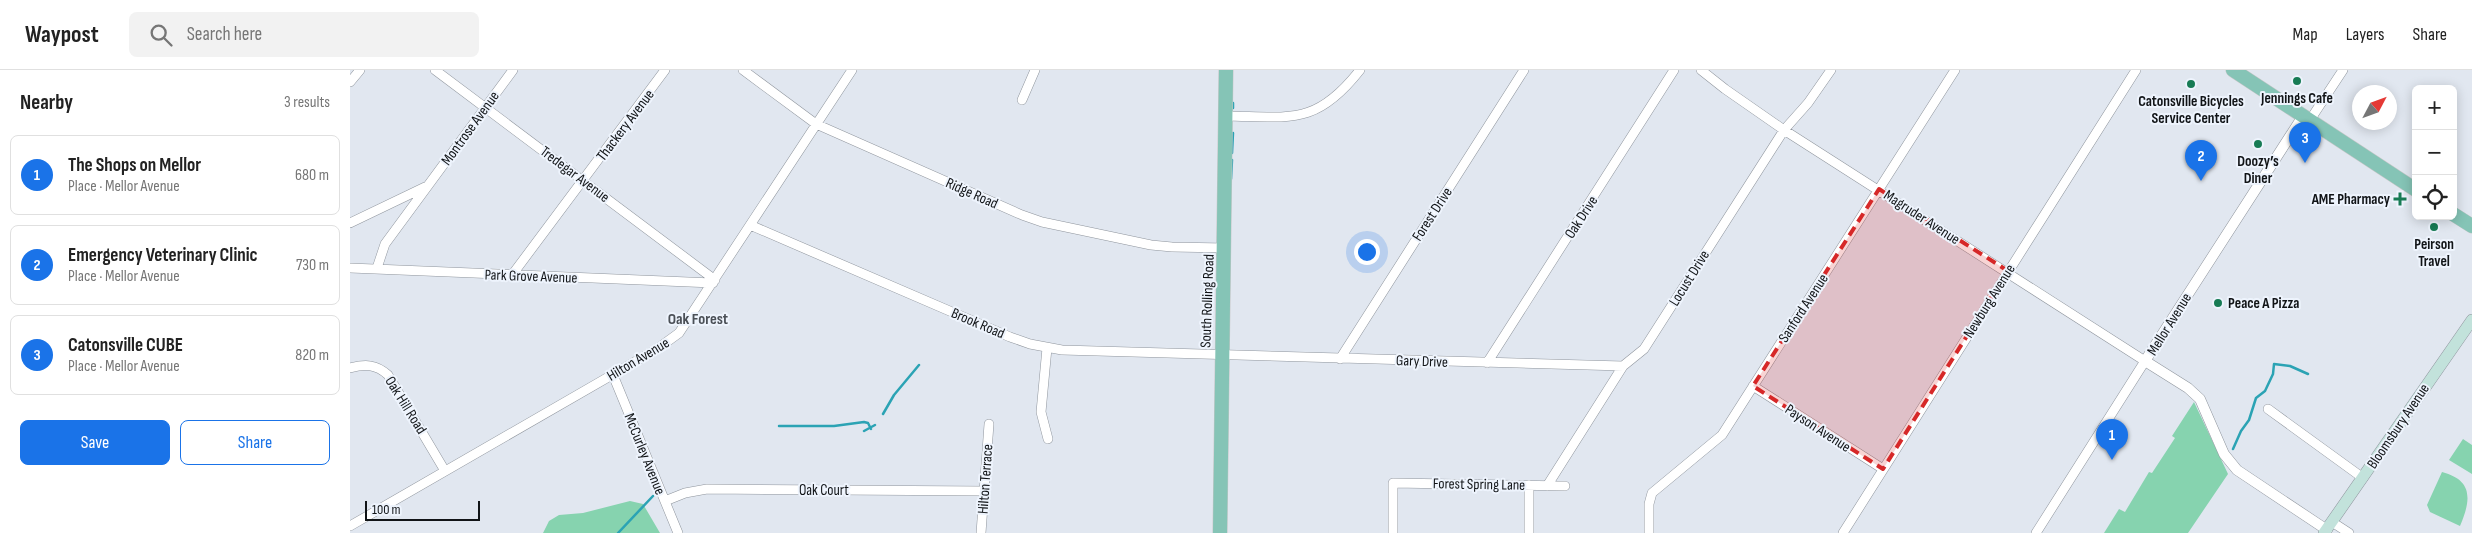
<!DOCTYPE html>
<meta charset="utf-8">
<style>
body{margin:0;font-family:"Sofia Sans Condensed",sans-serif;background:#f2f2f2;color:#222}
.controls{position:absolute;right:15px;top:15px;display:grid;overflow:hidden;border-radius:8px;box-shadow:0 2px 12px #0003}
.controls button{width:45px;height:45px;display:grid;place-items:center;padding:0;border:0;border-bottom:1px solid #e0e0e0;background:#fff;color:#222;font:25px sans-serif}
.compass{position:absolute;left:2002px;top:15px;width:45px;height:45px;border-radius:50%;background:#fff;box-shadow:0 2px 12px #0003;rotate:49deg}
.scale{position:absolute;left:15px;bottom:12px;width:115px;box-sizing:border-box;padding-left:5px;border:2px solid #111417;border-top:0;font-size:14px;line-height:18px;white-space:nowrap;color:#111417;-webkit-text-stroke:4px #eef4fd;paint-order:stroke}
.you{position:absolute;left:1016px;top:181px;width:18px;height:18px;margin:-12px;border:4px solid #fff;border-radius:50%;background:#1a73e8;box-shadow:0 0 0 8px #1a73e833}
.badge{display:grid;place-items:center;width:32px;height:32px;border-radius:50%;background:#1a73e8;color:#fff;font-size:16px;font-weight:700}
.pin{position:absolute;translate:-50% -41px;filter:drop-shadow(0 1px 2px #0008)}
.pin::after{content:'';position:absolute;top:26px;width:18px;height:15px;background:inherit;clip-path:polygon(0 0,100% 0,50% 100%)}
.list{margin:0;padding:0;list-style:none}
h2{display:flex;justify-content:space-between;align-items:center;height:65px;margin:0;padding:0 20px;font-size:21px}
h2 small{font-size:16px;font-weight:400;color:#767676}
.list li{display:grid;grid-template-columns:32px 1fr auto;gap:15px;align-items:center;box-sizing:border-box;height:80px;margin:0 10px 10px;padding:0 10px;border:1px solid #e0e0e0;border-radius:8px}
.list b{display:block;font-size:19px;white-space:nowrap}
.list p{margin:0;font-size:16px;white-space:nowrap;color:#767676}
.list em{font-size:16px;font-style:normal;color:#767676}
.actions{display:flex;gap:10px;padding:15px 20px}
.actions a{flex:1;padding:11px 0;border:1px solid #1a73e8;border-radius:8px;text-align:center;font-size:18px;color:#1a73e8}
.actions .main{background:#1a73e8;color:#fff}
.icon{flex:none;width:28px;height:28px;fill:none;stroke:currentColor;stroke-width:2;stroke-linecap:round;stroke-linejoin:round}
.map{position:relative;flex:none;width:2122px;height:463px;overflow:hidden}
header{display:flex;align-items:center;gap:30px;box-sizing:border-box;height:70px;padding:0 25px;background:#fff;border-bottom:1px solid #e0e0e0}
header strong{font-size:24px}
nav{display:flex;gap:28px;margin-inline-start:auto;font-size:18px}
.search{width:350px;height:45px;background:#f2f2f2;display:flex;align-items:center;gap:12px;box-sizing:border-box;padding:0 18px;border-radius:8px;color:#767676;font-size:19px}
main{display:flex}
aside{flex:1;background:#fff}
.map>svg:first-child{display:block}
</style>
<header>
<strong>Waypost</strong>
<div class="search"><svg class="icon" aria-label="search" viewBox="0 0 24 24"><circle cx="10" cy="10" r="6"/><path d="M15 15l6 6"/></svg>Search here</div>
<nav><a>Map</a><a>Layers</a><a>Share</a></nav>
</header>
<main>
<aside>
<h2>Nearby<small>3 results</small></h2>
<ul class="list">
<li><span class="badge">1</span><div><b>The Shops on Mellor</b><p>Place · Mellor Avenue</p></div><em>680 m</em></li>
<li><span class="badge">2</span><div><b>Emergency Veterinary Clinic</b><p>Place · Mellor Avenue</p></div><em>730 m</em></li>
<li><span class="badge">3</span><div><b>Catonsville CUBE</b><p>Place · Mellor Avenue</p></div><em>820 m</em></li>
</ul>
<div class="actions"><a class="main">Save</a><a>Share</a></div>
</aside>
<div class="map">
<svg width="2122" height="463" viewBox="0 0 2122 463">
<rect width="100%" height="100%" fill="#e1e7f0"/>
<!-- green -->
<path fill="#86d3af" d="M 1844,332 L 1878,404 L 1838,463 L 1754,463 L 1769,439 L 1775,442 L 1799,402 L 1802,403 L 1825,368 L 1822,366 Z
M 2113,369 L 2122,375 L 2122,404 L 2099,390 Z
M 2092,402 C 2122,410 2122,428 2110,456 L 2080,442 L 2077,435 Z
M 280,431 L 293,434 L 310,463 L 193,463 L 199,451 L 209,445 L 233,443 Z"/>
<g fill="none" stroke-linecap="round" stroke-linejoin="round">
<!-- stream -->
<path stroke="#2ba3b4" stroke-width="2.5" d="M 883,38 L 883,33
M 882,83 L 883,63
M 881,109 L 882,90
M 533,344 L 544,325 L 569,295
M 429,356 L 484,356 L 514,352 L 518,353 L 521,359
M 514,361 L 525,355
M 1883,379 L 1891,361 L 1899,350 L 1906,328 L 1915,321 L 1923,304 L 1924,294 L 1940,296 L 1958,304
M 268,463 L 303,426"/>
<!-- minor casing -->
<g stroke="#8f959d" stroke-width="10">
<path id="minor" d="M 85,0 L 365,210
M 393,0 L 466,54 L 672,145 L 692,152 L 801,175 L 822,177 L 875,178
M 1351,0 L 1375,19 L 1434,60 L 1795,291 L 1686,463
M 0,12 L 10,0
M 672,30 L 685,0
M 876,46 C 941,47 966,56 1010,0
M 1960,50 L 1993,0
M 0,153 L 75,117
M 400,155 L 660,267 L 680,274 L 712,280 L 1273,296
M 0,198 L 363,213
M 27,198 L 35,174 L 163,0
M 162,205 L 315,0
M 697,278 L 691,342 L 698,369
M 990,289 L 1174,0
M 1137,293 L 1324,0
M 0,298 C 15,294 26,294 38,305 L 95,401
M 263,305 L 328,463
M 1403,316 L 1533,399
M 1918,339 L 2013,408
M 1197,416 L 1273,296 L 1294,279 L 1434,60 L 1458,33 L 1481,0
M 315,431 L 335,423 L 357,419 L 635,421
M 1982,452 L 1999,463
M 0,456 L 307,279 L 329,263 L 502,0
M 631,463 L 639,354
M 1043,463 L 1043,413 L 1215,416
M 1179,463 L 1179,415
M 1299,463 L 1299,434 L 1302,423 L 1372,365 L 1605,0
M 1493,463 L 1786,0"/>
</g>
<!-- tertiary casing -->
<g stroke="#8f959d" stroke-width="11">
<path id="tertiary" d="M 1953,46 L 1795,291 L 1838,318 L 1850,329 L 1874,384 L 1887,400 L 1977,460"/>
</g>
<!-- secondary casing -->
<g stroke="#8f959d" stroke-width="12">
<path id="secondary" d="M 1974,463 L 2122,250"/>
</g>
<!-- primary casing -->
<g stroke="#c6c7c7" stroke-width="15">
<path id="primary" d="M 1883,0 L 2066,120
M 2103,144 L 2122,156
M 870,463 L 876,0"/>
</g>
<!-- minor -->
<use href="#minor" stroke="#fff" stroke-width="9"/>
<!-- tertiary -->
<use href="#tertiary" stroke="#fff" stroke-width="10"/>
<!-- secondary -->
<use href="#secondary" stroke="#c2e2db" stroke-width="11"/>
<!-- primary -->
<use href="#primary" stroke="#85c4b6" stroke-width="14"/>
</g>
<!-- marked area -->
<path fill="#d62828" fill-opacity="0.2" stroke="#d62828" stroke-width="4" stroke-dasharray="10 6" stroke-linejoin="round" d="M 1529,119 L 1658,201 L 1533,399 L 1403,316 Z"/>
<!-- markers -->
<g fill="#177b54" stroke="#eef4fd" stroke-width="2">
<circle cx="1947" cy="11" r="5"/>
<circle cx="1841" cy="14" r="5"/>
<circle cx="1908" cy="74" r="5"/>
<path d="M2047.5 121.5h5v5h5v5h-5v5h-5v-5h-5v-5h5z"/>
<circle cx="2084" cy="157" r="5"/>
<circle cx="1868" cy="233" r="5"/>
</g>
<g text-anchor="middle" stroke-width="4" stroke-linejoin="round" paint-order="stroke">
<!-- poi labels -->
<g font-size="15" font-weight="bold" fill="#111417" stroke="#eef4fd">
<text x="1947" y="33">Jennings Cafe</text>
<text x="1841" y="36">Catonsville Bicycles<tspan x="1841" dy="17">Service Center</tspan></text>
<text x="1908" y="96">Doozy’s<tspan x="1908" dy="17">Diner</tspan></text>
<text x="2040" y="134" text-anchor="end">AME Pharmacy</text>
<text x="2084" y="179">Peirson<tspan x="2084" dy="17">Travel</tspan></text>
<text x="1878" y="238" text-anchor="start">Peace A Pizza</text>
</g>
<!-- street labels -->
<g font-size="15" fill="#111417" stroke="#eef4fd">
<text transform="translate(275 55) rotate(-53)" y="5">Thackery Avenue</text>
<text transform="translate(120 58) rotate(-54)" y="5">Montrose Avenue</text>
<text transform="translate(225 104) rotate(37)" y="5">Tredegar Avenue</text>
<text transform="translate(622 123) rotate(24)" y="5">Ridge Road</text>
<text transform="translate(1082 144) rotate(-57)" y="5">Forest Drive</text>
<text transform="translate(1231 147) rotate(-57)" y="5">Oak Drive</text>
<text transform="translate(1572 147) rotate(33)" y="5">Magruder Avenue</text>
<text transform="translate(181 206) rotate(2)" y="5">Park Grove Avenue</text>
<text transform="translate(1339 208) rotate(-58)" y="5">Locust Drive</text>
<text transform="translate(857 231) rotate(-88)" y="5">South Rolling Road</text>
<text transform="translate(1639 231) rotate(-58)" y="5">Newburg Avenue</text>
<text transform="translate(1453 238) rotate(-57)" y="5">Sanford Avenue</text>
<text transform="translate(628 253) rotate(23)" y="5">Brook Road</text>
<text transform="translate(1819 254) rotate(-58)" y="5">Mellor Avenue</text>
<text transform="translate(288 289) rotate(-31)" y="5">Hilton Avenue</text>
<text transform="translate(1072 291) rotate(2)" y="5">Gary Drive</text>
<text transform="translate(56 335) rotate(58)" y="5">Oak Hill Road</text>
<text transform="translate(2048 356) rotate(-56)" y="5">Bloomsbury Avenue</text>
<text transform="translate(1468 358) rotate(33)" y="5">Payson Avenue</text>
<text transform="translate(295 384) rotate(68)" y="5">McCurley Avenue</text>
<text transform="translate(635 409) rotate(-86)" y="5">Hilton Terrace</text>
<text transform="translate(1129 414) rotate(1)" y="5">Forest Spring Lane</text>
<text x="474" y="425">Oak Court</text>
</g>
<!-- neighbourhood labels -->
<g font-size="16" font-weight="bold" fill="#4b5057" stroke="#eef4fd">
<text x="348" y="254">Oak Forest</text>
</g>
</g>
</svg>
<div class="controls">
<button>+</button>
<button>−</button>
<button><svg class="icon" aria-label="locate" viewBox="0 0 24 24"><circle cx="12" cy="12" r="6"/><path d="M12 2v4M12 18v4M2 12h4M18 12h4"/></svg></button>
</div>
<svg class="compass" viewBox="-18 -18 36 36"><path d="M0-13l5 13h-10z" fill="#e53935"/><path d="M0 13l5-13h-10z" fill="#767676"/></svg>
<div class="scale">100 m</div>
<div class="you"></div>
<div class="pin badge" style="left:1762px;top:390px">1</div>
<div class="pin badge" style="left:1851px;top:111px">2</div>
<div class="pin badge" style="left:1955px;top:93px">3</div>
</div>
</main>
